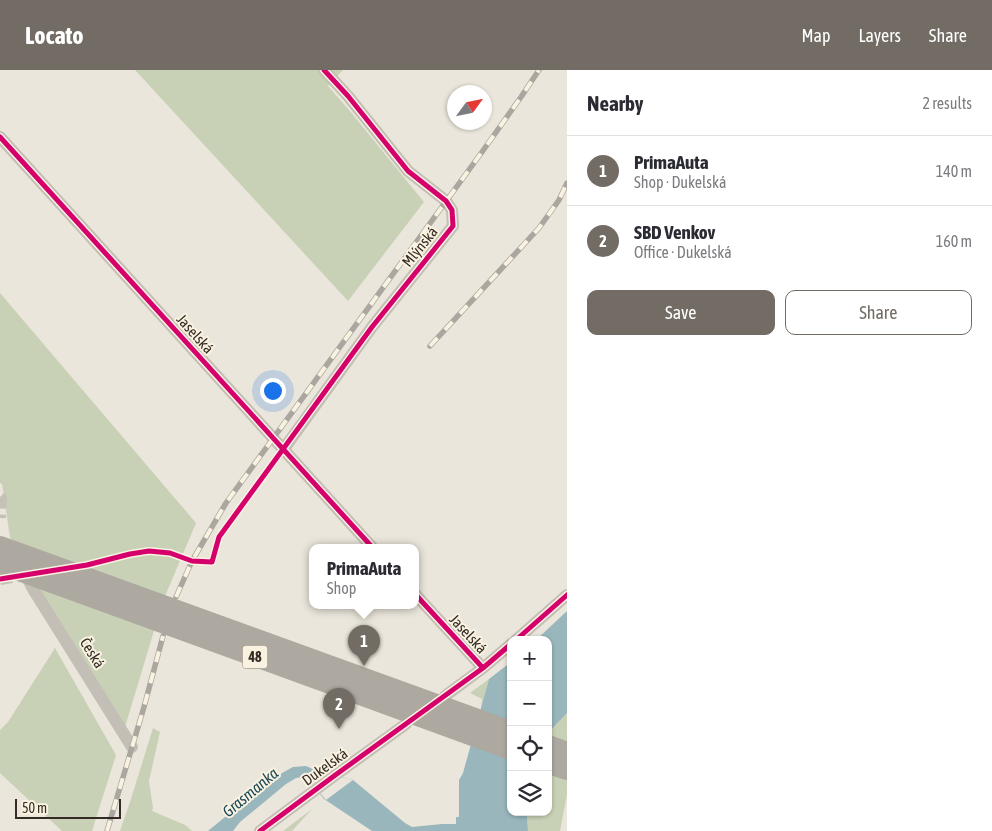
<!DOCTYPE html>
<meta charset="utf-8">
<style>
body{margin:0;font-family:"Asap Condensed",sans-serif;background:#f7f7f7;color:#2b2b33}
.controls{position:absolute;right:15px;bottom:15px;display:grid;overflow:hidden;border-radius:10px;box-shadow:0 1px 4px #0004}
.controls button{width:45px;height:45px;display:grid;place-items:center;padding:0;border:0;border-bottom:1px solid #e1e1e2;background:#fff;color:#2b2b33;font:25px sans-serif}
.compass{position:absolute;left:447px;top:15px;width:45px;height:45px;border-radius:50%;background:#fff;box-shadow:0 1px 4px #0004;rotate:57deg}
.scale{position:absolute;left:15px;bottom:12px;width:106px;box-sizing:border-box;padding-left:5px;border:2px solid #332b24;border-top:0;font-size:14px;line-height:18px;white-space:nowrap;color:#332b24;-webkit-text-stroke:4px #f9f2e1;paint-order:stroke}
.you{position:absolute;left:272px;top:320px;width:18px;height:18px;margin:-12px;border:4px solid #fff;border-radius:50%;background:#1a73e8;box-shadow:0 0 0 8px #1a73e833}
.badge{display:grid;place-items:center;width:32px;height:32px;border-radius:50%;background:#736c64;color:#fff;font-size:16px;font-weight:700}
.pin{position:absolute;translate:-50% -41px;filter:drop-shadow(0 1px 2px #0008)}
.pin::after{content:'';position:absolute;top:26px;width:18px;height:15px;background:inherit;clip-path:polygon(0 0,100% 0,50% 100%)}
.popup{position:absolute;left:309px;top:474px;width:110px;height:65px;box-sizing:border-box;display:grid;place-content:center;border-radius:10px;background:#fff;filter:drop-shadow(0 1px 4px #0005);font-size:16px;white-space:nowrap;color:#7c7c81}
.popup b{font-size:19px;color:#2b2b33}
.popup::after{content:'';position:absolute;left:50%;top:100%;margin-left:-10px;border:10px solid transparent;border-top-color:#fff}
.list{margin:0;padding:0;list-style:none}
h2{display:flex;justify-content:space-between;align-items:center;height:65px;margin:0;padding:0 20px;font-size:21px}
h2 small{font-size:16px;font-weight:400;color:#7c7c81}
.list li{display:grid;grid-template-columns:32px 1fr auto;gap:15px;align-items:center;box-sizing:border-box;height:70px;padding:0 20px;border-top:1px solid #e1e1e2}
.list b{display:block;font-size:19px;white-space:nowrap}
.list p{margin:0;font-size:16px;white-space:nowrap;color:#7c7c81}
.list em{font-size:16px;font-style:normal;color:#7c7c81}
.actions{display:flex;gap:10px;padding:15px 20px}
.actions a{flex:1;padding:11px 0;border:1px solid #736c64;border-radius:10px;text-align:center;font-size:18px;color:#736c64}
.actions .main{background:#736c64;color:#fff}
.icon{flex:none;width:28px;height:28px;fill:none;stroke:currentColor;stroke-width:2;stroke-linecap:round;stroke-linejoin:round}
.map{position:relative;flex:none;width:567px;height:761px;overflow:hidden}
header{display:flex;align-items:center;gap:30px;box-sizing:border-box;height:70px;padding:0 25px;background:#736c64;color:#fff}
header strong{font-size:24px}
nav{display:flex;gap:28px;margin-inline-start:auto;font-size:18px}
main{display:flex}
aside{flex:1;background:#fff}
.map>svg:first-child{display:block}
</style>
<header>
<strong>Locato</strong>
<nav><a>Map</a><a>Layers</a><a>Share</a></nav>
</header>
<main>
<div class="map">
<svg width="567" height="761" viewBox="0 0 567 761">
<rect width="100%" height="100%" fill="#ebe6db"/>
<!-- green -->
<path fill="#c8d1b5" d="M 135,0 L 343,0 L 328,16 L 349,40 L 424,132 L 348,231 Z
M 0,223 L 196,453 L 163,531 L 125,657 L 41,522 L 10,467 L 2,414 L 0,413 Z
M 55,578 L 116,685 L 92,761 L 62,761 L 0,703 L 0,660 L 8,652 Z
M 489,609 L 481,638 L 482,629 L 470,623 Z
M 567,643 L 567,725 L 560,761 L 528,761 L 527,746 L 529,742 L 548,742 L 548,663 Z
M 153,658 L 160,662 L 149,711 L 153,738 L 152,741 L 185,755 L 192,761 L 120,761 L 131,729 Z
M 312,739 L 292,761 L 283,761 Z"/>
<!-- water -->
<path fill="#98b6bc" d="M 567,541 L 567,643 L 548,663 L 548,570 L 536,570 Z
M 511,592 L 511,742 L 529,742 L 527,746 L 528,761 L 372,761 L 324,729 L 307,708 L 302,707 L 296,708 L 286,714 L 240,752 L 233,761 L 208,761 L 236,738 L 239,740 L 262,719 L 282,703 L 293,697 L 306,696 L 317,701 L 353,710 L 405,753 L 412,757 L 442,754 L 456,754 L 456,747 L 459,747 L 459,710 L 463,703 L 489,609 Z"/>
<!-- pier -->
<path fill="#ebe6db" d="M 317,701 L 353,710 L 326,730 L 307,708 Z"/>
<g fill="none" stroke-linecap="round" stroke-linejoin="round">
<!-- minor-tunnel -->
<path stroke="#c6c1b6" stroke-width="12" stroke-dasharray="12 6" stroke-linecap="butt" d="M 0,427 L 1,428 L 0,448
M 0,509 L 25,505"/>
<!-- minor -->
<path stroke="#c3beb6" stroke-width="12" d="M 0,67 L 372,477
M 283,380 L 372,257 L 453,156 L 452,140 L 446,131 L 408,101 L 348,26 L 324,0
M 26,505 L 33,519 L 132,677
M 415,524 L 483,598
M 516,570 L 567,525
M 445,626 L 483,598 L 511,574
M 260,761 L 334,706 L 406,654"/>
<!-- trunk -->
<path stroke="#ada8a0" stroke-width="20" d="M 0,476 L 511,661
M 0,494 L 511,680
M 548,675 L 567,682
M 548,694 L 567,700"/>
<!-- rail casing -->
<g stroke="#aba69f" stroke-width="5.5">
<path id="rail" d="M 430,276 L 539,158 L 559,130 L 567,113
M 176,527 L 192,491 L 226,433 L 482,82 L 521,27 L 539,0
M 107,761 L 144,637 L 163,566"/>
</g>
<!-- rail -->
<use href="#rail" stroke="#f9f2e1" stroke-width="4" stroke-dasharray="11" stroke-linecap="butt"/>
<!-- cycleway casing -->
<g stroke="#f9f2e1" stroke-width="8">
<path id="cycleway" d="M 0,67 L 372,477
M 0,509 L 87,495 L 130,484 L 149,481 L 170,483 L 192,491 L 212,492 L 219,467 L 372,257 L 453,156 L 452,140 L 446,131 L 408,101 L 348,26 L 324,0
M 415,524 L 483,598
M 516,570 L 567,525
M 260,761 L 334,706 L 483,598 L 511,574"/>
</g>
<!-- cycleway -->
<use href="#cycleway" stroke="#d6006c" stroke-width="5"/>
</g>
<g text-anchor="middle" stroke-width="4" stroke-linejoin="round" paint-order="stroke">
<!-- shield labels -->
<rect fill="#f9f2e1" stroke="#6e675d" stroke-width="1" x="242.5" y="575.5" width="25" height="23" rx="4"/>
<g font-size="14" font-weight="bold" fill="#332b24">
<text x="255" y="592">48</text>
</g>
<!-- street labels -->
<g font-size="15" fill="#332b24" stroke="#f9f2e1">
<text transform="translate(420 177) rotate(-51)" y="5">Mlýnská</text>
<text transform="translate(195 264) rotate(48)" y="5">Jaselská</text>
<text transform="translate(468 564) rotate(47)" y="5">Jaselská</text>
<text transform="translate(92 583) rotate(58)" y="5">Česká</text>
<text transform="translate(325 697) rotate(-36)" y="5">Dukelská</text>
</g>
<!-- water labels -->
<g font-size="16" font-style="italic" fill="#1a4755" stroke="#f9f2e1">
<text transform="translate(250 722) rotate(-40)" y="6">Grasmanka</text>
</g>
</g>
</svg>
<div class="controls">
<button>+</button>
<button>−</button>
<button><svg class="icon" aria-label="locate" viewBox="0 0 24 24"><circle cx="12" cy="12" r="6"/><path d="M12 2v4M12 18v4M2 12h4M18 12h4"/></svg></button>
<button><svg class="icon" aria-label="layers" viewBox="0 0 24 24"><path d="M12 4l9 5-9 5-9-5zM3 14l9 5 9-5"/></svg></button>
</div>
<svg class="compass" viewBox="-18 -18 36 36"><path d="M0-13l5 13h-10z" fill="#e53935"/><path d="M0 13l5-13h-10z" fill="#7c7c81"/></svg>
<div class="scale">50 m</div>
<div class="you"></div>
<div class="pin badge" style="left:364px;top:596px">1</div>
<div class="popup"><b>PrimaAuta</b>Shop</div>
<div class="pin badge" style="left:339px;top:659px">2</div>
</div>
<aside>
<h2>Nearby<small>2 results</small></h2>
<ul class="list">
<li><span class="badge">1</span><div><b>PrimaAuta</b><p>Shop · Dukelská</p></div><em>140 m</em></li>
<li><span class="badge">2</span><div><b>SBD Venkov</b><p>Office · Dukelská</p></div><em>160 m</em></li>
</ul>
<div class="actions"><a class="main">Save</a><a>Share</a></div>
</aside>
</main>
